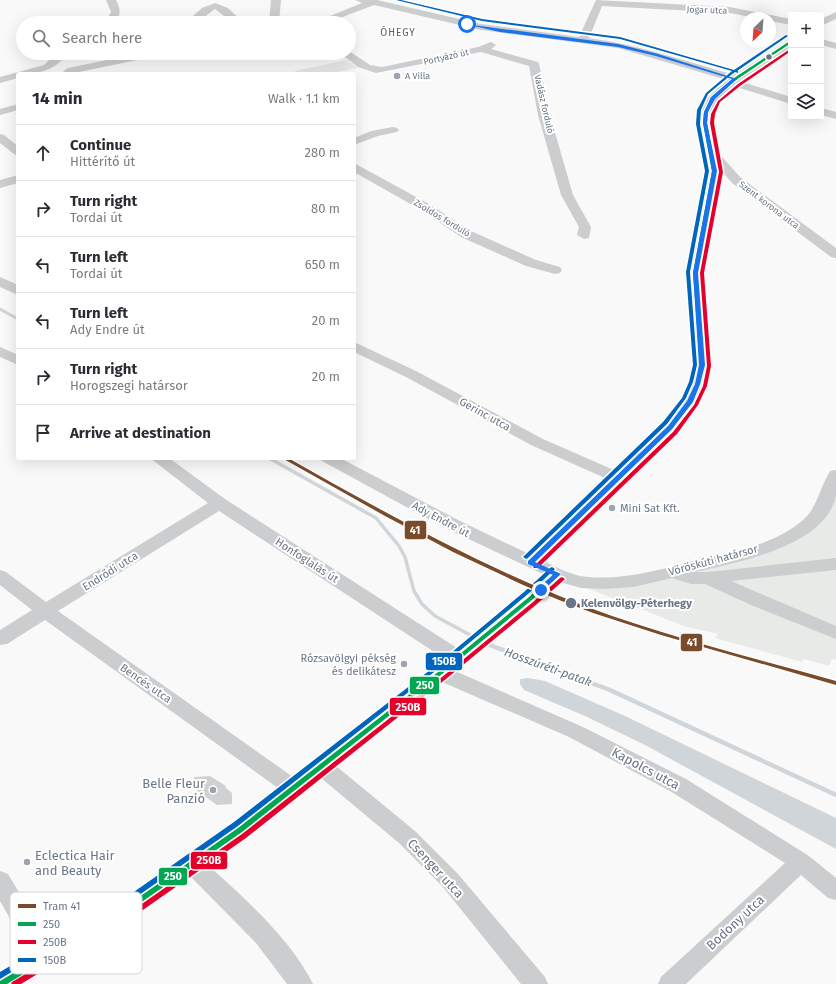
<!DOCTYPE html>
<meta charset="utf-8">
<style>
body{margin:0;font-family:"Fira Sans",sans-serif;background:#f2f2f3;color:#2b2b33}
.controls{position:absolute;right:12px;top:12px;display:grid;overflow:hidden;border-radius:4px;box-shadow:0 4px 16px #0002}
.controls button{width:36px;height:36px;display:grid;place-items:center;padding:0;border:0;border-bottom:1px solid #e1e1e2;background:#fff;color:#2b2b33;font:20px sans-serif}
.compass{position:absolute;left:740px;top:12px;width:36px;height:36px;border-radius:50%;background:#fff;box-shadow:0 4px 16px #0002;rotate:205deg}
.stop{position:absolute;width:12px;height:12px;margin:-9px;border:3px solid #1a73e8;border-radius:50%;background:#fff}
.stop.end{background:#1a73e8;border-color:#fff;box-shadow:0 1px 4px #0008}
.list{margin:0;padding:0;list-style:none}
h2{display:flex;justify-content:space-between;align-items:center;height:52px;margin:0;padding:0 16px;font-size:17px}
h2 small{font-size:13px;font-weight:400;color:#7c7c81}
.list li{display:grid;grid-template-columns:26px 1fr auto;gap:12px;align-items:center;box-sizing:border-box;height:56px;padding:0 16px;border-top:1px solid #e1e1e2}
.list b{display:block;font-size:15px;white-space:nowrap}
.list p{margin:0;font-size:13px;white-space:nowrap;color:#7c7c81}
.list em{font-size:13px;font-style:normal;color:#7c7c81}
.icon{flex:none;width:22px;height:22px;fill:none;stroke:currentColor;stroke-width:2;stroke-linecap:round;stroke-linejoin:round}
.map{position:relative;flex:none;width:836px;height:984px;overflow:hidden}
.search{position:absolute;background:#fff;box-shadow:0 4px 16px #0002;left:16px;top:16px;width:340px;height:44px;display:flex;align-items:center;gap:10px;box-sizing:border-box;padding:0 14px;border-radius:22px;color:#7c7c81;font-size:15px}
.panel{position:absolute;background:#fff;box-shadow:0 4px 16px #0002;left:16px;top:72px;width:340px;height:388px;border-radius:4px}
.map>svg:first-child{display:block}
</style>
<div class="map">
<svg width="836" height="984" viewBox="0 0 836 984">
<rect width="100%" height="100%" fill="#f9f9f9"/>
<!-- green -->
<path fill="#e7eae6" d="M 347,60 L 358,68 C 339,71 312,80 294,71 Z
M 836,475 L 836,660 L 832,659 L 829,666 L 804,659 L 802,662 L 715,638 L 718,634 L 684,626 L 584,587 L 742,555 L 799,532 Z"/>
<!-- water -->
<path fill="#cfd5d9" d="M 528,678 L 545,681 L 625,716 L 836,818 L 836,849 L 645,745 L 585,716 L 524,690 L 520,684 L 520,679 Z"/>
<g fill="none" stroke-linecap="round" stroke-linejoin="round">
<!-- stream-far2 -->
<path stroke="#cfd5d9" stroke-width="3" d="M 0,309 L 18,319"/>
<!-- stream-far1 -->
<path stroke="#cfd5d9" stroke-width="3.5" d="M 269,458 L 376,518 L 399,546 L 405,557 L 414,591 L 422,604 L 435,616 L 474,637
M 483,642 L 490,645"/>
<!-- stream -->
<path stroke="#cfd5d9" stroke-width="4.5" d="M 487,644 L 610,690 L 836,795"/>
</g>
<!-- building -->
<path fill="#d0d1d2" d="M 210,776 L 226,786 L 225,787 L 232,793 L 232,804 L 217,805 L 193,788 L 194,777 Z"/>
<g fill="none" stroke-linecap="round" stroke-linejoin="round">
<!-- minor -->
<path fill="#cccdce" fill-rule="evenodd" d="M 106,0 L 116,0 C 121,9 121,15 115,23 L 105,23 L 111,12 Z
M 271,0 L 281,0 L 279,23 L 269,23 Z
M 355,0 L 377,0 L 481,24 L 579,37 L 596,0 L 730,7 L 791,19 L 791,25 L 770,21 L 770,18 L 756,18 L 730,13 L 602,6 L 589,38 C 639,45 686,61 734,75 L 791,39 L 791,47 L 739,81 L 791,97 L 791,104 L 733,86 L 718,100 L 712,112 L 711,123 L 716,150 L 740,177 L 836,248 L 836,258 L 831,257 L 732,183 L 720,169 L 702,273 L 710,365 L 706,384 L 698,402 L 676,431 L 543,561 C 557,567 572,576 588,577 C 624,580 659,570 693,561 C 731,552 773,546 803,520 C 817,508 819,490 828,475 L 830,471 L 836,470 C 836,478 836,487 836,495 C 826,547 737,562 695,572 L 708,572 L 836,558 L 836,570 L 731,581 L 836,626 L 836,639 L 751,605 L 705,584 L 691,584 L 672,578 L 633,587 L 604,589 L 581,588 L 560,582 L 455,671 L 583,727 L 686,779 L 809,856 L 836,878 L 836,900 L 828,898 L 801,875 L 686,984 L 658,984 L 661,977 L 785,863 L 670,791 L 569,737 L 442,682 L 336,766 L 415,831 L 458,874 L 545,977 L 548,984 L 521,984 L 442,886 L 399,843 L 321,778 L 305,791 L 303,795 L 298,796 L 248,836 L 208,865 C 244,898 291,939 313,984 L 287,984 L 256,943 L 191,877 L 142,911 L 22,984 L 0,984 L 0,972 L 30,954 L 0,901 L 0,871 L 8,874 L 49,943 L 126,897 L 232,824 L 278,788 L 45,620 L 7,644 L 0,645 L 0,630 L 32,610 L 0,585 L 0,570 L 6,572 L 46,602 L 208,503 L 150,458 L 169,458 L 225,499 L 457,648 L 545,575 L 445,528 L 322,461 L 320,458 L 340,458 L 458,520 L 529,554 L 607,479 L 531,445 L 406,377 L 354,352 L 354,342 L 416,371 L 543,439 L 616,471 C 642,446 678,420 690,384 C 702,349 686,309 688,273 C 691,240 706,204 708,172 C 709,152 695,131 700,112 C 705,97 717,90 727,80 L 618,48 L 481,30 L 374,5 L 327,23 L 313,23 L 362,3 ZM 219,511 L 445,659 L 293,777 L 58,611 Z
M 215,3 L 228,8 L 244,23 L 233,23 L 215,9 L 196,23 L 185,23 L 202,8 Z
M 836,12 L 836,19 L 821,26 L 821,19 Z
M 821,39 L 836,43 L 836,49 L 821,45 Z
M 491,42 L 496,45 L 491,49 L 538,62 L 539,64 L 550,115 L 573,195 L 591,227 L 589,238 L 584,239 L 577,235 L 579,227 L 561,195 L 538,115 L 529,66 L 481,52 L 376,73 L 358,67 L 340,53 L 349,53 L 349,51 L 370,65 L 382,67 L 478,47 Z
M 57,53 L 68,53 C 55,71 39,74 18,74 L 18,78 L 0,83 L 0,77 L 44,65 Z
M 142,53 L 162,53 L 157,56 L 69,74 L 63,71 L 68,68 Z
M 18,104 L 18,110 L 0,115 L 0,109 Z
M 821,108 L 836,112 L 836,119 L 821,115 Z
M 393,127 L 397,128 L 399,130 L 397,132 L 378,136 L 354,145 L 354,138 L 371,131 Z
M 0,134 L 4,135 L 18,146 L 18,156 L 14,154 L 0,143 Z
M 354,163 L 429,204 L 471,231 L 536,260 L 560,267 L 562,270 L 560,273 L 555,274 L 526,266 L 461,237 L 421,210 L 354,172 Z
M 18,175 L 18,183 L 0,188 L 0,180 Z
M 0,277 L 18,285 L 18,295 L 0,287 Z
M 0,347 L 18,355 L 18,365 L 0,357 Z"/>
<!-- bus-1 casing -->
<g stroke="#fff" stroke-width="3">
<path id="bus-1" d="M 790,41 L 791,41 L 791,43 L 736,80 L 714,98 L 708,112 L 707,123 L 716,171 L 697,273 L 704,365 L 700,384 L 692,402 L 672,429 L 533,563 L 529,563 L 528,562 L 529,561 L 668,427 L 688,402 L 696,384 L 700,365 L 693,273 L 712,171 L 703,123 L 704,112 L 712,97 L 734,78 Z
M 557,572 L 560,574 L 559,575 L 533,599 L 442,674 L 242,832 L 136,906 L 7,984 L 0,984 L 0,981 L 132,902 L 238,828 L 438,672 L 529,597 L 555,573 Z"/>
</g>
<!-- bus-2 casing -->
<g stroke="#fff" stroke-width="3">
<path id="bus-2" d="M 790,49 L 791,49 L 791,51 L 740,86 L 720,102 L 715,114 L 714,123 L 723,172 L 704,273 L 711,366 L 707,386 L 698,405 L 677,434 L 538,568 L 534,568 L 533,567 L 534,566 L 673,432 L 694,405 L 703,386 L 707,366 L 700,273 L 719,172 L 710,123 L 711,114 L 718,101 L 738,84 Z
M 562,577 L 565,579 L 564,580 L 537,604 L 446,679 L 246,838 L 140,912 L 21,984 L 11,984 L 12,982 L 136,908 L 242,834 L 442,677 L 533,602 L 560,578 Z"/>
</g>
<!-- bus-3 casing -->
<g stroke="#fff" stroke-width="3">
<path id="bus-3" d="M 396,0 L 401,0 L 482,19 L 620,37 L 734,70 L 786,35 L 788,36 L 737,71 L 738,71 L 738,73 L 735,72 L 731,75 L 708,94 L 701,110 L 700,124 L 709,171 L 690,272 L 697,365 L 693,382 L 686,398 L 667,424 L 528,558 L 526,559 L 523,557 L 524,556 L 663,422 L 682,398 L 689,382 L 693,365 L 686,272 L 705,171 L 696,124 L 697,110 L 706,93 L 732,71 L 620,39 L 482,21 Z
M 552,567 L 555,569 L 554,570 L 528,594 L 438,669 L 238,826 L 132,900 L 0,979 L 0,972 L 128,896 L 234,822 L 434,667 L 524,592 L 550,568 Z"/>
</g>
<!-- bus-1 -->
<use href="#bus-1" fill="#00a651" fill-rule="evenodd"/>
<!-- bus-2 -->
<use href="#bus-2" fill="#e4002b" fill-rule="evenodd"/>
<!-- bus-3 -->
<use href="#bus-3" fill="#0065bd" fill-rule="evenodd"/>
<!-- tram-1 casing -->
<g stroke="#fff" stroke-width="3">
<path id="tram-1" d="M 282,458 L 288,458 C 377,508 467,559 562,597 C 650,633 744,655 836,681 L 836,685 L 661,635 L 593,613 L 559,600 L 523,585 L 453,552 L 385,516 Z"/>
</g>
<!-- tram-1 -->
<use href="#tram-1" fill="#7a4b2a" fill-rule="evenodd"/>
</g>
<!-- route -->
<path fill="#1a73e8" d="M 465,24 L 618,44 L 658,54 L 737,79 L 715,99 L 708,112 L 707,123 L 717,171 L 698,273 L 705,365 L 700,384 L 693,402 L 672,429 L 535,562 L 561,574 L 541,592 L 538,592 L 538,588 L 553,575 L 528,564 L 528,561 L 668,426 L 687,401 L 695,384 L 699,365 L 693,273 L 712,171 L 703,123 L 704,112 L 711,97 L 732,79 L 656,56 L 618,47 L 500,32 Z"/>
<!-- markers -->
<g fill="#6a7687" stroke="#fff" stroke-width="1.5">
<circle cx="769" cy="57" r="3.5"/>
<circle cx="571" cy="603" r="6"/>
</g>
<g fill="#9ca4af" stroke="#fff" stroke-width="1.5">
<circle cx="397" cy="76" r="4"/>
<circle cx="612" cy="508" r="4"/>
<circle cx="404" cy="664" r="4"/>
<circle cx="213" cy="790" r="4"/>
<circle cx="27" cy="862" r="4"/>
</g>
<g text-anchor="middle" stroke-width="4" stroke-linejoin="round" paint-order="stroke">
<!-- far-street labels -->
<g font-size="9" fill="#6a7687" stroke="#fff">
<text transform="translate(707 10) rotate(2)" y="3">Jogar utca</text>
<text transform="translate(446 57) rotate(-13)" y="3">Portyázó út</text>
<text transform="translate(544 104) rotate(77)" y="3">Vadász forduló</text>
<text transform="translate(769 205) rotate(37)" y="3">Szent korona utca</text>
<text transform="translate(442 218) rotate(31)" y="3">Zsoldos forduló</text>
</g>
<!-- far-poi labels -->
<g font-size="9" fill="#6a7687" stroke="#fff" text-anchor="start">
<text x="405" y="79">A Villa</text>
</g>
<!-- far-neighbourhood labels -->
<g font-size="10" letter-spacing="1" fill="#58606d" stroke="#fff">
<text x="398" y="36">ÓHEGY</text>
</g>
<!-- street labels -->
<g font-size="11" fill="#6a7687" stroke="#fff">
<text transform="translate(485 414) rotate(29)" y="4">Gerinc utca</text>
<text transform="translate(441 519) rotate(28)" y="4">Ady Endre út</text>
<text transform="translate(307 560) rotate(33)" y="4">Honfoglalás út</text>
<text transform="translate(713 560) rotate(-15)" y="4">Vöröskúti határsor</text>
<text transform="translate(110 571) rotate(-32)" y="4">Endrődi utca</text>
<text transform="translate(146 683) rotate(35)" y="4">Bencés utca</text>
</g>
<!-- poi labels -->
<g font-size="11" fill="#6a7687" stroke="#fff" text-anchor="start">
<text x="620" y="512">Mini Sat Kft.</text>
<text x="396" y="662" text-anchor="end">Rózsavölgyi pékség<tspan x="396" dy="13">és delikátesz</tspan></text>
</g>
<!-- stop labels -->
<g font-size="11" font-weight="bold" fill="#6a7687" stroke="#fff" text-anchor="start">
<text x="581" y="607">Kelenvölgy-Péterhegy</text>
</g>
<!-- water labels -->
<g font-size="12" font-style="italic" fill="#667782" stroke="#fff">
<text transform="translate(548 667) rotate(20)" y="4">Hosszúréti-patak</text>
</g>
<!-- near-street labels -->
<g font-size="13" fill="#6a7687" stroke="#fff">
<text transform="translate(646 768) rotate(28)" y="5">Kapolcs utca</text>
<text transform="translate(436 868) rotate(47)" y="5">Csenger utca</text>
<text transform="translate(735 922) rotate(-43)" y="5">Bodony utca</text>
</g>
<!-- near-poi labels -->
<g font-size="13" fill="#6a7687" stroke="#fff" text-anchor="end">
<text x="205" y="788">Belle Fleur<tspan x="205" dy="15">Panzió</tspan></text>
<text x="35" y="860" text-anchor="start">Eclectica Hair<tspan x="35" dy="15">and Beauty</tspan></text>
</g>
</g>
<!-- legend -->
<rect x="10" y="892" width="132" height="82" rx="6" fill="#fff" stroke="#d2d6db" stroke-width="1"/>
<rect x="18" y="904" width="18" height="4" fill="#7a4b2a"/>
<rect x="18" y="922" width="18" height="4" fill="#00a651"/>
<rect x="18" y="940" width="18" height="4" fill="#e4002b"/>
<rect x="18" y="958" width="18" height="4" fill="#0065bd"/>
<g font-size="11" fill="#6a7687">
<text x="43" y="910">Tram 41</text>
<text x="43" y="928">250</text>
<text x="43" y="946">250B</text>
<text x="43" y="964">150B</text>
</g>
<g stroke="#fff" stroke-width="1.5">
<rect x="404" y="520" width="23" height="20" rx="4" fill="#7a4b2a"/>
<rect x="680" y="633" width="23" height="19" rx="4" fill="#7a4b2a"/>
<rect x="425" y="652" width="38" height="19" rx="4" fill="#0065bd"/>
<rect x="409" y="676" width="31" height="19" rx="4" fill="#00a651"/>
<rect x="389" y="697" width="38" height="19" rx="4" fill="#e4002b"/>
<rect x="190" y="851" width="38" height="19" rx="4" fill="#e4002b"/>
<rect x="158" y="867" width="30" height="19" rx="4" fill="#00a651"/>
</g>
<g font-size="11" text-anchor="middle" font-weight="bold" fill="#fff">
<text x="415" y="534">41</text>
<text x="692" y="646">41</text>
<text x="444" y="665">150B</text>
<text x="425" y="689">250</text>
<text x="408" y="711">250B</text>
<text x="209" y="864">250B</text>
<text x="173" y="880">250</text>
</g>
</svg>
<div class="controls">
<button>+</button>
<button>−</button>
<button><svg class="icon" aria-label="layers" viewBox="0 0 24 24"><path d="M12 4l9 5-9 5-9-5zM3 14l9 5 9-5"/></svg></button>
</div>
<svg class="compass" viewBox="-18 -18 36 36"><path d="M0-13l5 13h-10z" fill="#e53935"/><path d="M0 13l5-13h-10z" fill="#7c7c81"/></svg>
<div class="stop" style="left:467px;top:24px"></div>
<div class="stop end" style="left:541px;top:590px"></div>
<div class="search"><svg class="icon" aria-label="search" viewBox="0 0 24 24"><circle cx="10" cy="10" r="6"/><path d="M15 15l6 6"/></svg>Search here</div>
<section class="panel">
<h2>14 min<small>Walk · 1.1 km</small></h2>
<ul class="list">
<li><svg class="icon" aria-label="ahead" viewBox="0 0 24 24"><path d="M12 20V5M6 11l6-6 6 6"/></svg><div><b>Continue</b><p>Hittérítő út</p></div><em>280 m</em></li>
<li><svg class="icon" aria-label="right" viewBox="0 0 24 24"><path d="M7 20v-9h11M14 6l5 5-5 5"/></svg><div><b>Turn right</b><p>Tordai út</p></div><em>80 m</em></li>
<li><svg class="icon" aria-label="left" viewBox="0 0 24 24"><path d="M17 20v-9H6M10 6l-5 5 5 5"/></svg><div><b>Turn left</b><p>Tordai út</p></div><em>650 m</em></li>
<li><svg class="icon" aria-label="left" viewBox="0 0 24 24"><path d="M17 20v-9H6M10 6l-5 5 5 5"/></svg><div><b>Turn left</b><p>Ady Endre út</p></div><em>20 m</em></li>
<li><svg class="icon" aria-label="right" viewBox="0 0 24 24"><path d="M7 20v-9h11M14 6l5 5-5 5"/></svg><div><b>Turn right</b><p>Horogszegi határsor</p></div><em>20 m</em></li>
<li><svg class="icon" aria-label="arrive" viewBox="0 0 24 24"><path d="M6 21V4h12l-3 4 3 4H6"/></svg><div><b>Arrive at destination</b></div></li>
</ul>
</section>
</div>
